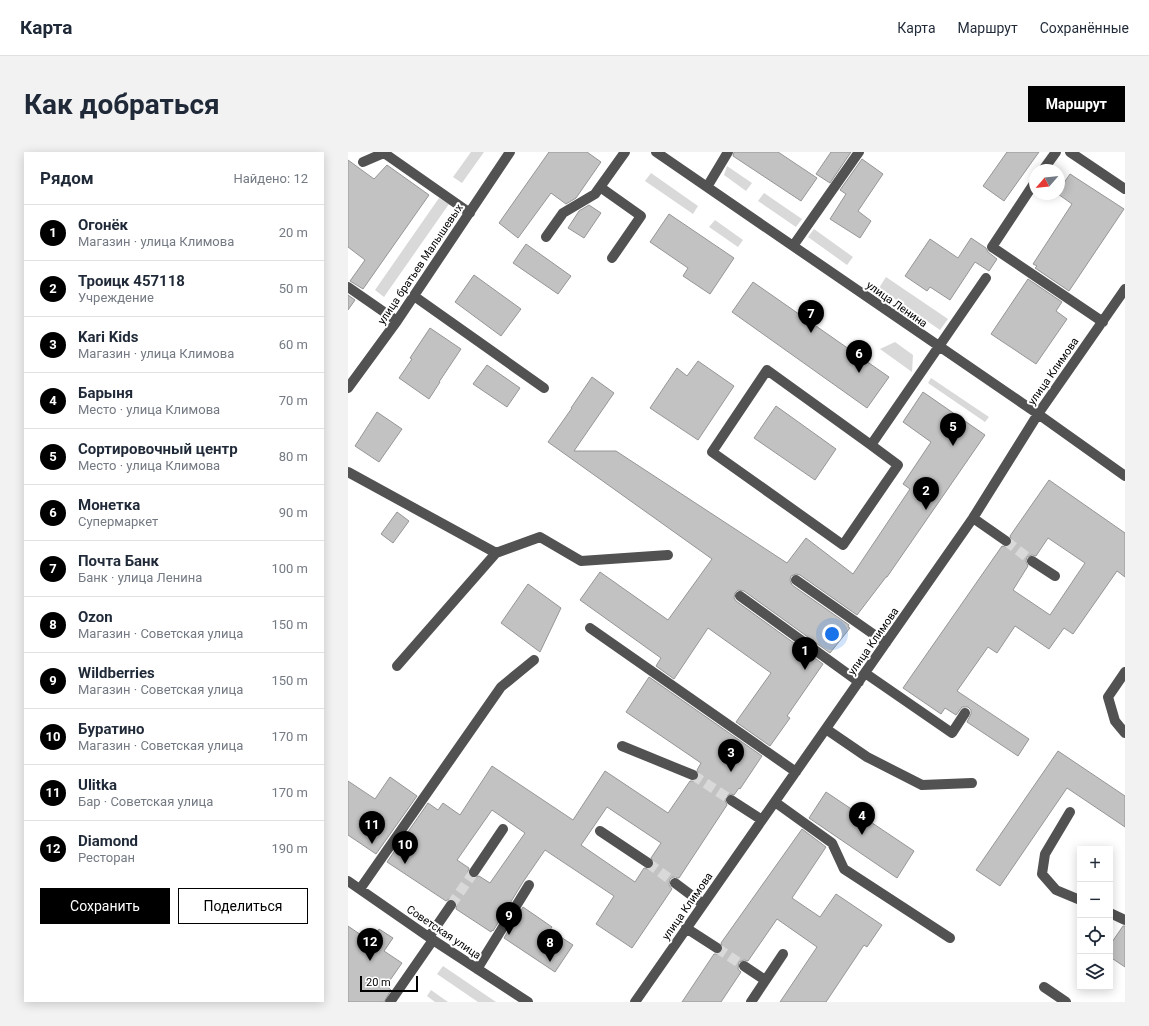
<!DOCTYPE html>
<html lang="ru">
<meta charset="utf-8">
<style>
body{margin:0;font-family:Roboto,sans-serif;background:#f2f2f3;color:#1f2937}
.controls{position:absolute;right:12px;bottom:12px;display:grid;overflow:hidden;border-radius:0px;box-shadow:0 2px 10px #0003}
.controls button{width:36px;height:36px;display:grid;place-items:center;padding:0;border:0;border-bottom:1px solid #e0e1e3;background:#fff;color:#1f2937;font:20px sans-serif}
.compass{position:absolute;left:681px;top:12px;width:36px;height:36px;border-radius:50%;background:#fff;box-shadow:0 2px 10px #0003;rotate:242deg}
.scale{position:absolute;left:12px;bottom:10px;width:58px;box-sizing:border-box;padding-left:4px;border:2px solid #000;border-top:0;font-size:11px;line-height:14px;white-space:nowrap;color:#000;-webkit-text-stroke:3px #fff;paint-order:stroke}
.you{position:absolute;left:484px;top:482px;width:14px;height:14px;margin:-10px;border:3px solid #fff;border-radius:50%;background:#1a73e8;box-shadow:0 0 0 6px #1a73e833}
.badge{display:grid;place-items:center;width:26px;height:26px;border-radius:50%;background:#000;color:#fff;font-size:13px;font-weight:700}
.pin{position:absolute;translate:-50% -33px;filter:drop-shadow(0 1px 2px #0008)}
.pin::after{content:'';position:absolute;top:21px;width:14px;height:12px;background:inherit;clip-path:polygon(0 0,100% 0,50% 100%)}
.list{margin:0;padding:0;list-style:none}
h2{display:flex;justify-content:space-between;align-items:center;height:52px;margin:0;padding:0 16px;font-size:17px}
h2 small{font-size:13px;font-weight:400;color:#747a83}
.list li{display:grid;grid-template-columns:26px 1fr auto;gap:12px;align-items:center;box-sizing:border-box;height:56px;padding:0 16px;border-top:1px solid #e0e1e3}
.list b{display:block;font-size:15px;white-space:nowrap}
.list p{margin:0;font-size:13px;white-space:nowrap;color:#747a83}
.list em{font-size:13px;font-style:normal;color:#747a83}
.actions{display:flex;gap:8px;padding:12px 16px}
.actions a{flex:1;padding:9px 0;border:1px solid #000;border-radius:0px;text-align:center;font-size:14px;color:#000}
.actions .main{background:#000;color:#fff}
.icon{flex:none;width:22px;height:22px;fill:none;stroke:currentColor;stroke-width:2;stroke-linecap:round;stroke-linejoin:round}
.map{position:relative;flex:none;width:777px;height:850px;overflow:hidden;border-radius:0px}
header{display:flex;align-items:center;gap:24px;box-sizing:border-box;height:56px;padding:0 20px;background:#fff;border-bottom:1px solid #e0e1e3}
header strong{font-size:19px}
nav{display:flex;gap:22px;margin-inline-start:auto;font-size:14px}
.intro{display:flex;align-items:center;justify-content:space-between;box-sizing:border-box;height:96px;padding:0 24px}
h1{margin:0;font-size:28px}
.button{padding:10px 18px;border-radius:0px;background:#000;color:#fff;font-size:14px;font-weight:700}
main{display:flex;gap:24px;padding:0 24px}
aside{flex:1;background:#fff;border-radius:0px;box-shadow:0 2px 10px #0003}
.map>svg:first-child{display:block}
</style>
<header>
<strong>Карта</strong>
<nav><a>Карта</a><a>Маршрут</a><a>Сохранённые</a></nav>
</header>
<div class="intro"><h1>Как добраться</h1><a class="button">Маршрут</a></div>
<main>
<aside>
<h2>Рядом<small>Найдено: 12</small></h2>
<ul class="list">
<li><span class="badge">1</span><div><b>Огонёк</b><p>Магазин · улица Климова</p></div><em>20 m</em></li>
<li><span class="badge">2</span><div><b>Троицк 457118</b><p>Учреждение</p></div><em>50 m</em></li>
<li><span class="badge">3</span><div><b>Kari Kids</b><p>Магазин · улица Климова</p></div><em>60 m</em></li>
<li><span class="badge">4</span><div><b>Барыня</b><p>Место · улица Климова</p></div><em>70 m</em></li>
<li><span class="badge">5</span><div><b>Сортировочный центр</b><p>Место · улица Климова</p></div><em>80 m</em></li>
<li><span class="badge">6</span><div><b>Монетка</b><p>Супермаркет</p></div><em>90 m</em></li>
<li><span class="badge">7</span><div><b>Почта Банк</b><p>Банк · улица Ленина</p></div><em>100 m</em></li>
<li><span class="badge">8</span><div><b>Ozon</b><p>Магазин · Советская улица</p></div><em>150 m</em></li>
<li><span class="badge">9</span><div><b>Wildberries</b><p>Магазин · Советская улица</p></div><em>150 m</em></li>
<li><span class="badge">10</span><div><b>Буратино</b><p>Магазин · Советская улица</p></div><em>170 m</em></li>
<li><span class="badge">11</span><div><b>Ulitka</b><p>Бар · Советская улица</p></div><em>170 m</em></li>
<li><span class="badge">12</span><div><b>Diamond</b><p>Ресторан</p></div><em>190 m</em></li>
</ul>
<div class="actions"><a class="main">Сохранить</a><a>Поделиться</a></div>
</aside>
<div class="map">
<svg width="777" height="850" viewBox="0 0 777 850">
<rect width="100%" height="100%" fill="#fff"/>
<!-- green -->
<path fill="#d9d9d9" d="M 123,0 L 136,0 L 114,31 L 105,25 Z
M 379,14 L 404,31 L 398,39 L 376,23 Z
M 303,21 L 350,54 L 345,62 L 297,29 Z
M 416,41 L 454,67 L 448,75 L 410,49 Z
M 91,46 L 101,52 L 36,145 L 27,138 Z
M 367,68 L 395,88 L 390,95 L 361,75 Z
M 466,77 L 505,105 L 499,113 L 460,85 Z
M 538,125 L 600,167 L 592,178 L 531,136 Z
M 547,190 L 565,203 L 564,220 L 532,197 Z
M 583,226 L 641,265 L 637,270 L 580,231 Z
M 95,814 L 148,850 L 130,850 L 89,822 Z
M 83,838 L 100,850 L 87,850 L 79,844 Z"/>
<!-- building -->
<path fill="#c2c2c2" stroke="#969696" fill-rule="evenodd" d="M 201,0 L 239,0 L 253,10 L 228,46 L 218,52 L 203,41 L 170,86 L 151,71 Z
M 386,0 L 430,0 L 469,26 L 453,49 L 385,4 Z
M 483,0 L 503,0 L 482,31 L 468,22 Z
M 659,0 L 691,0 L 656,49 L 635,34 Z
M 514,7 L 535,22 L 510,59 L 523,69 L 512,86 L 482,67 L 498,42 L 492,38 Z
M 0,8 L 26,27 L 39,13 L 81,43 L 15,137 L 2,129 L 17,108 L 0,95 Z
M 722,22 L 776,57 L 721,139 L 687,116 L 689,114 L 685,112 L 724,52 L 710,42 L 711,38 Z
M 241,53 L 253,61 L 236,86 L 220,76 L 231,59 Z
M 321,62 L 386,106 L 362,142 L 335,124 L 340,116 L 302,90 Z
M 623,86 L 638,96 L 640,100 L 649,107 L 641,119 L 627,110 L 602,148 L 582,135 L 579,139 L 557,124 L 582,87 L 610,106 Z
M 178,92 L 223,124 L 210,142 L 165,111 Z
M 126,123 L 173,157 L 153,184 L 107,150 Z
M 680,127 L 714,150 L 708,159 L 719,167 L 688,212 L 643,182 Z
M 405,130 L 541,225 L 519,256 L 384,160 Z
M 0,143 L 7,148 L 0,158 Z
M 82,176 L 113,197 L 91,230 L 92,230 L 81,247 L 51,226 L 64,207 L 62,206 Z
M 350,209 L 386,234 L 350,288 L 302,256 L 329,216 L 339,224 Z
M 139,213 L 172,236 L 159,255 L 125,232 Z
M 244,225 L 266,241 L 226,299 L 268,299 L 439,411 L 458,386 L 505,422 L 562,337 L 555,332 L 583,290 L 555,270 L 575,240 L 637,283 L 539,425 L 538,425 L 509,463 L 452,423 L 448,422 L 443,424 L 442,428 L 444,433 L 501,473 L 500,475 L 502,476 L 482,501 L 396,439 L 390,438 L 387,441 L 386,446 L 388,449 L 475,512 L 439,564 L 442,566 L 422,594 L 388,570 L 423,521 L 360,476 L 326,527 L 308,514 L 313,506 L 232,448 L 252,420 L 320,468 L 364,407 L 200,290 L 224,256 L 223,256 Z
M 428,254 L 488,297 L 467,328 L 406,286 Z
M 29,260 L 54,277 L 31,310 L 7,294 Z
M 701,328 L 777,381 L 777,425 L 769,419 L 725,482 L 716,476 L 701,497 L 667,474 L 649,501 L 640,495 L 609,539 L 681,587 L 670,604 L 619,570 L 623,562 L 623,558 L 620,555 L 614,555 L 608,563 L 597,556 L 593,562 L 555,536 L 654,394 L 658,395 L 663,393 L 664,389 L 662,384 ZM 700,386 L 737,411 L 702,463 L 665,438 L 680,414 L 678,409 L 679,405 L 684,403 L 688,404 Z
M 49,360 L 61,369 L 45,391 L 33,382 Z
M 180,432 L 213,456 L 192,500 L 153,471 Z
M 301,525 L 414,604 L 392,637 L 391,636 L 386,643 L 383,642 L 378,644 L 377,648 L 379,653 L 331,726 L 325,725 L 322,727 L 321,733 L 324,737 L 284,796 L 248,772 L 266,744 L 197,698 L 175,730 L 145,779 L 144,778 L 143,780 L 108,757 L 109,751 L 106,747 L 101,747 L 98,749 L 39,710 L 80,651 L 90,658 L 95,651 L 112,663 L 144,614 L 225,668 L 257,619 L 320,661 L 342,629 L 346,629 L 351,626 L 351,622 L 349,618 L 353,611 L 278,560 ZM 259,655 L 313,691 L 303,706 L 306,711 L 305,715 L 300,717 L 296,716 L 287,730 L 233,693 ZM 144,658 L 177,681 L 142,731 L 131,724 L 126,726 L 122,725 L 120,720 L 121,716 L 109,708 Z
M 710,599 L 777,644 L 777,675 L 719,636 L 652,734 L 628,718 Z
M 42,625 L 69,644 L 28,702 L 0,683 L 0,629 L 27,647 Z
M 478,640 L 566,699 L 549,726 L 461,666 Z
M 454,677 L 478,695 L 444,746 L 472,765 L 488,742 L 534,773 L 519,795 L 516,793 L 478,850 L 432,850 L 469,795 L 429,767 L 400,809 L 396,808 L 391,810 L 390,817 L 393,820 L 373,850 L 334,850 L 366,802 L 369,802 L 374,800 L 375,796 L 373,791 Z
M 175,755 L 204,775 L 202,778 L 225,793 L 207,820 L 156,786 Z
M 0,774 L 23,790 L 31,777 L 45,786 L 36,799 L 54,811 L 38,834 L 43,838 L 36,850 L 0,850 Z
M 775,774 L 777,774 L 777,815 L 762,805 L 762,793 Z"/>
<g fill="none" stroke-linecap="round" stroke-linejoin="round">
<!-- minor-tunnel -->
<path stroke="#d9d9d9" stroke-width="10" stroke-dasharray="10 5" stroke-linecap="butt" d="M 658,389 L 684,409
M 345,623 L 383,648
M 300,711 L 327,731
M 103,753 L 126,720
M 369,796 L 396,814"/>
<!-- minor -->
<path stroke="#525252" stroke-width="10" d="M 308,0 L 690,262 L 777,324
M 722,0 L 777,37
M 15,10 L 36,1 L 122,61
M 695,18 L 708,0
M 687,30 L 644,95 L 755,170
M 252,35 L 293,64 L 264,106
M 359,35 L 380,0
M 198,85 L 215,61 L 247,42 L 277,0
M 445,94 L 511,0
M 0,135 L 49,169
M 66,144 L 196,236
M 0,236 L 49,169 L 162,0
M 523,293 L 550,313 L 495,393 L 364,300 L 419,218 L 523,293 L 638,126
M 0,320 L 148,401 L 192,385 L 233,409 L 320,403
M 625,366 L 658,389
M 684,409 L 707,424
M 448,428 L 538,491
M 392,444 L 511,530
M 242,476 L 448,620
M 49,514 L 148,401
M 777,520 L 760,545 L 767,569 L 777,581
M 517,521 L 604,581 L 617,561
M 478,577 L 519,605 L 574,633 L 624,631
M 274,594 L 345,623
M 383,648 L 414,668
M 427,650 L 484,691 L 496,717 L 602,786
M 722,660 L 697,702 L 694,722 L 708,738 L 732,748
M 252,679 L 300,711
M 126,720 L 155,677
M 0,729 L 85,788 L 180,850
M 327,731 L 355,752
M 12,737 L 153,535 L 186,508
M 762,761 L 777,768
M 338,776 L 369,796
M 81,785 L 103,753
M 396,814 L 417,828
M 129,817 L 181,733
M 696,835 L 718,850
M 42,850 L 85,788
M 287,850 L 625,366 L 690,262 L 777,137
M 403,850 L 435,802"/>
</g>
<g text-anchor="middle" stroke-width="4" stroke-linejoin="round" paint-order="stroke">
<!-- street labels -->
<g font-size="11" fill="#000" stroke="#fff">
<text transform="translate(72 112) rotate(-56)" y="4">улица братьев Малышевых</text>
<text transform="translate(549 152) rotate(35)" y="4">улица Ленина</text>
<text transform="translate(705 219) rotate(-55)" y="4">улица Климова</text>
<text transform="translate(525 489) rotate(-55)" y="4">улица Климова</text>
<text transform="translate(339 754) rotate(-55)" y="4">улица Климова</text>
<text transform="translate(96 780) rotate(34)" y="4">Советская улица</text>
</g>
</g>
</svg>
<div class="controls">
<button>+</button>
<button>−</button>
<button><svg class="icon" aria-label="locate" viewBox="0 0 24 24"><circle cx="12" cy="12" r="6"/><path d="M12 2v4M12 18v4M2 12h4M18 12h4"/></svg></button>
<button><svg class="icon" aria-label="layers" viewBox="0 0 24 24"><path d="M12 4l9 5-9 5-9-5zM3 14l9 5 9-5"/></svg></button>
</div>
<svg class="compass" viewBox="-18 -18 36 36"><path d="M0-13l5 13h-10z" fill="#e53935"/><path d="M0 13l5-13h-10z" fill="#747a83"/></svg>
<div class="scale">20 m</div>
<div class="you"></div>
<div class="pin badge" style="left:457px;top:518px">1</div>
<div class="pin badge" style="left:578px;top:358px">2</div>
<div class="pin badge" style="left:383px;top:620px">3</div>
<div class="pin badge" style="left:514px;top:683px">4</div>
<div class="pin badge" style="left:605px;top:294px">5</div>
<div class="pin badge" style="left:511px;top:221px">6</div>
<div class="pin badge" style="left:463px;top:181px">7</div>
<div class="pin badge" style="left:202px;top:810px">8</div>
<div class="pin badge" style="left:161px;top:783px">9</div>
<div class="pin badge" style="left:57px;top:712px">10</div>
<div class="pin badge" style="left:24px;top:692px">11</div>
<div class="pin badge" style="left:22px;top:809px">12</div>
</div>
</main>
